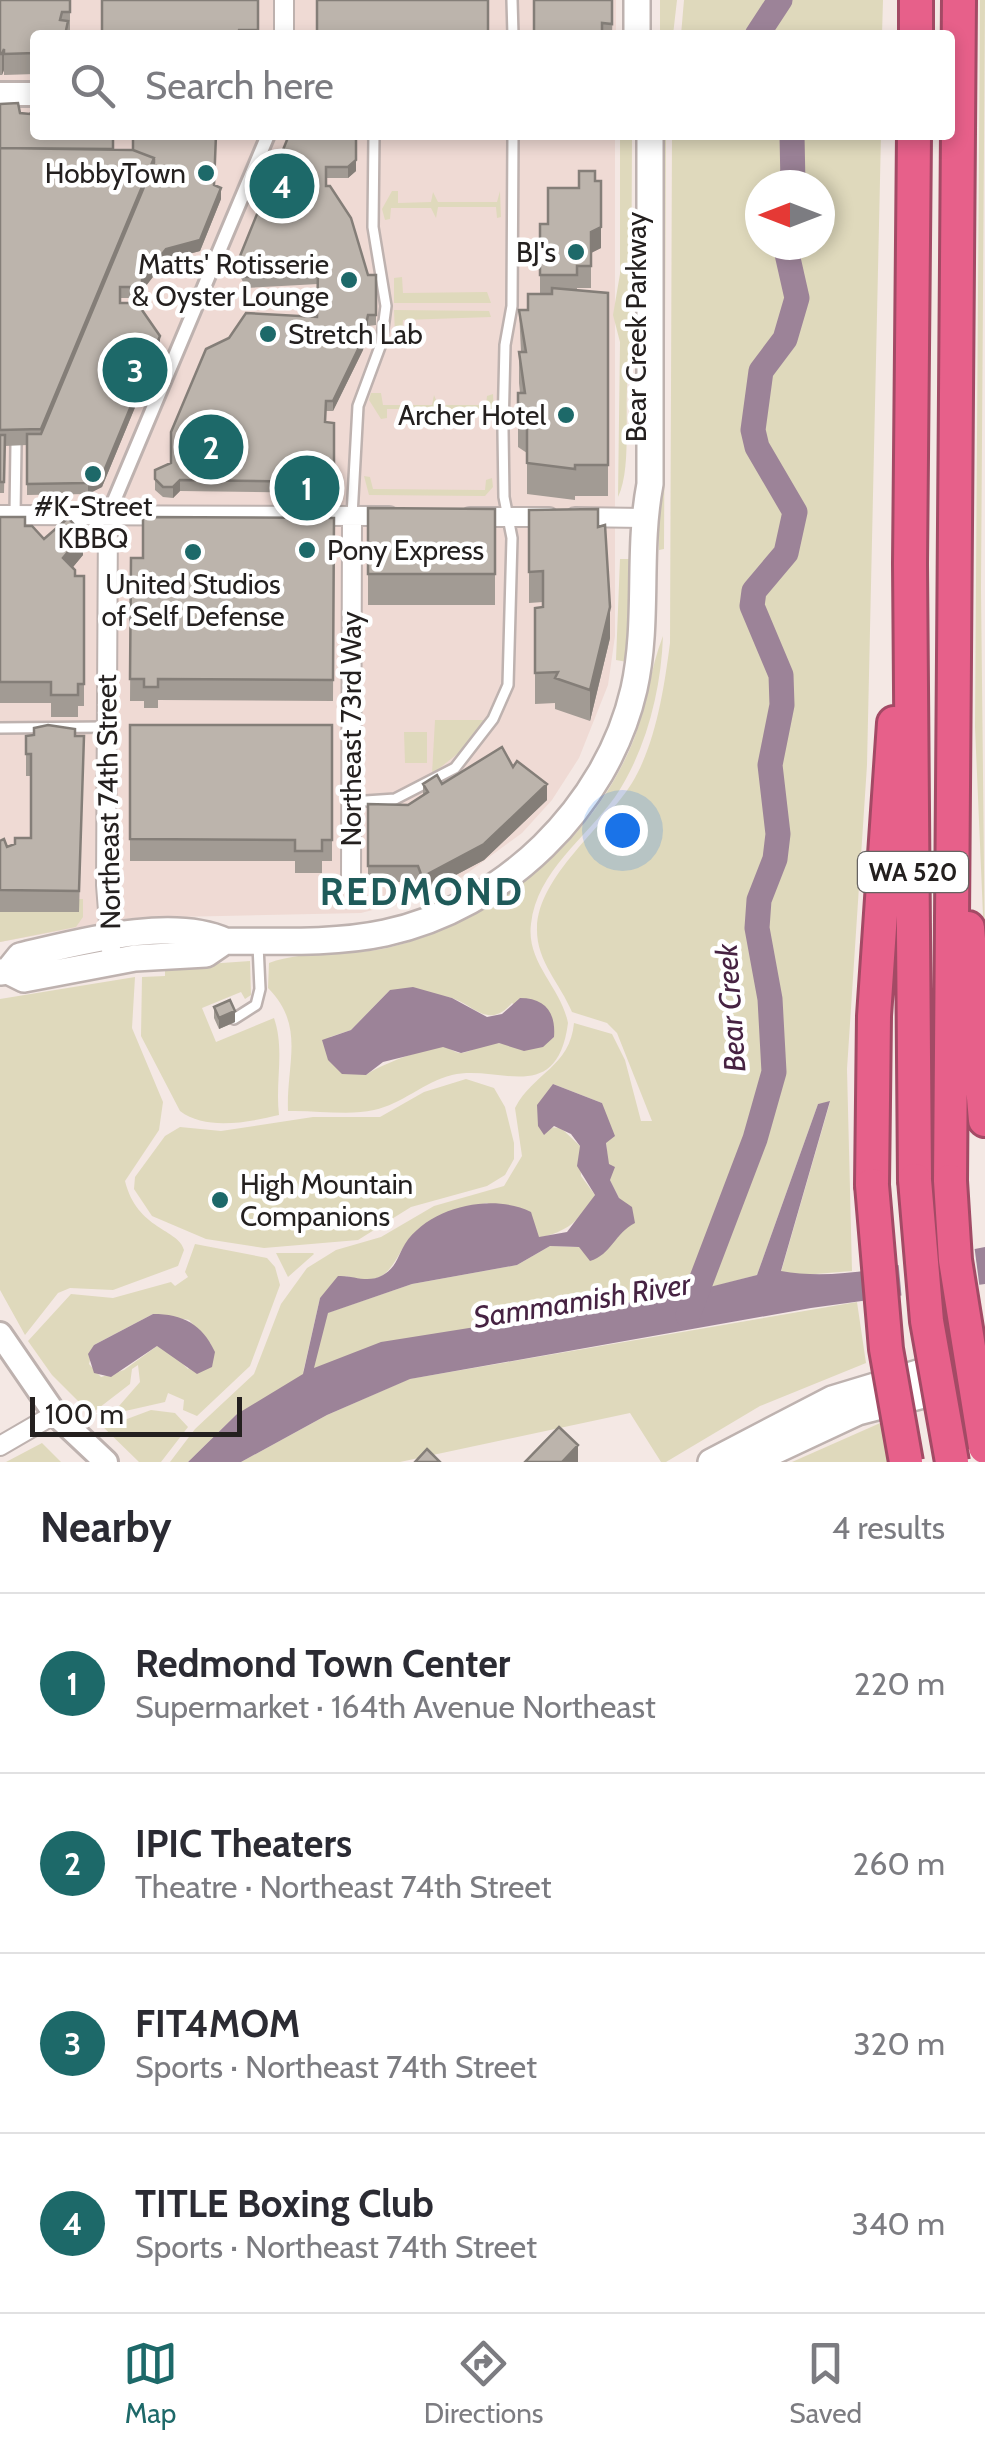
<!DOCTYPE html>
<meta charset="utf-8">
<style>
body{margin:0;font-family:Cabin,sans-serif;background:#f7f7f7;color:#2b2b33}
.compass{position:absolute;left:745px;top:170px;width:90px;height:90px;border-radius:50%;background:#fff;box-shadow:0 5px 15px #0003;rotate:270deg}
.scale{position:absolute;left:30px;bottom:25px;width:212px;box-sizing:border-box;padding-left:10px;border:5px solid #24201f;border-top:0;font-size:28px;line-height:35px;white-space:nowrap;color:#24201f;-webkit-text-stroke:8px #fff;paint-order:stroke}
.you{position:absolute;left:622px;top:830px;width:35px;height:35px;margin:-25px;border:8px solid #fff;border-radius:50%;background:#1a73e8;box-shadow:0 0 0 15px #1a73e833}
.badge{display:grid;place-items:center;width:65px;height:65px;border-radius:50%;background:#1d6969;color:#fff;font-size:32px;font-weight:700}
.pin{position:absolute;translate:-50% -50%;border:5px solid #fff;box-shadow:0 2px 10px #0006}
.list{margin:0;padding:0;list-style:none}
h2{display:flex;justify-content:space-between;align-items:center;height:130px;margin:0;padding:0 40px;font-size:42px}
h2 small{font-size:32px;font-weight:400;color:#7c7c81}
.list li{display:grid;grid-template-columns:65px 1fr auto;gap:30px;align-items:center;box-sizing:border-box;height:180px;padding:0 40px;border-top:2px solid #e1e1e2}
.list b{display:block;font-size:38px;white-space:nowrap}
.list p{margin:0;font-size:32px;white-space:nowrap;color:#7c7c81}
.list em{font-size:32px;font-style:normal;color:#7c7c81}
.icon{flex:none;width:55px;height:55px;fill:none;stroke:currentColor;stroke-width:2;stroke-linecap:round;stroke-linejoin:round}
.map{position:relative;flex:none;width:985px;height:1462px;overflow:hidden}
.search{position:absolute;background:#fff;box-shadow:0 5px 15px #0003;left:30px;right:30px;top:30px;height:110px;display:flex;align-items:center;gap:25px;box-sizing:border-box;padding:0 35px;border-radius:10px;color:#7c7c81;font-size:38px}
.sheet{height:850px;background:#fff}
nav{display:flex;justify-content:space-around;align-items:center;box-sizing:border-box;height:140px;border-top:2px solid #e1e1e2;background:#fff;font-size:28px;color:#7c7c81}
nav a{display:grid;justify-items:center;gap:5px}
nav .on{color:#1d6969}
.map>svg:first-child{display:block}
</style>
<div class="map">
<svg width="985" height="1462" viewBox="0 0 985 1462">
<rect width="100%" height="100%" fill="#f4e8e4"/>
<!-- built -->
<path fill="#efdad4" d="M 0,0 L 616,0 L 616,35 L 35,35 L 35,135 L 615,135 L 615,636 L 608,685 L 579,758 L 552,800 L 522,833 L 458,880 L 415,899 L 361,913 L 130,918 L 0,942 Z"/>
<!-- green -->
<path fill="#dfd9bc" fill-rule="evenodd" d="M 660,0 L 677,0 L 673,35 L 660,35 Z
M 684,0 L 883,0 L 882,35 L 681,35 Z
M 980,0 L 985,0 L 981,588 L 985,962 L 975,727 Z
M 620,135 L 632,135 L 631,354 C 621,397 634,463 618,497 L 620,342 L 613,315 L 620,274 Z
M 660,135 L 666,135 L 664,549 L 659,550 Z
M 672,135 L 881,135 L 867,765 L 847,1069 L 852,1271 L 803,1275 L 781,1272 L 830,1102 L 818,1104 L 757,1275 L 237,1414 L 188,1462 L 170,1462 L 195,1429 L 254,1374 L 281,1304 L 307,1268 L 336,1250 L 381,1237 L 434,1206 L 504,1186 L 522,1156 L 515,1108 C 533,1073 570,1067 574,1023 L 612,1034 L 625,1060 L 641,1121 L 652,1121 L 617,1033 L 607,1023 L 572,1012 C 560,983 536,961 537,928 C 538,876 605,826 632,783 C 656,743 664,689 670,643 ZM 760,185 L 820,185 L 820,245 L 760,245 ZM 553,1084 L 602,1103 L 610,1180 L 619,1198 L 622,1230 L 613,1238 L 579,1247 L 550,1246 L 517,1265 L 412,1284 L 327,1313 L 303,1373 L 320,1298 L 346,1276 C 397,1291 390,1254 419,1229 C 438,1213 463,1208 487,1203 L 538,1238 C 567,1232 580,1221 595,1195 L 581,1176 L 580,1146 L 561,1128 L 548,1127 L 545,1134 Z
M 392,191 L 398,191 L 398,203 L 431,202 L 433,192 L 438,202 L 497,202 L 500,191 L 501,217 L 497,218 L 496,207 L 438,207 L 436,218 L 431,208 L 391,208 L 390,219 L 385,220 L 382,209 Z
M 402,277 L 403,293 L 487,292 L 491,303 L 394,303 L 394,278 Z
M 394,310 L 489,311 L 491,317 L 403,320 L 402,335 L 395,336 Z
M 371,393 L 381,393 L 383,405 L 432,405 L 434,395 L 438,405 L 486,405 L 487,396 L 493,394 L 494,419 L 489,421 L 486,410 L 438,410 L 434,418 L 432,409 L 387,409 L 387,418 L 381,419 L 369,400 Z
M 364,476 L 370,477 L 373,489 L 485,490 L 486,480 L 492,478 L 493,487 L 485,496 L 369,495 Z
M 620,559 L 631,559 L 627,662 L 616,660 Z
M 663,636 C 661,691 646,751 615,797 C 586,838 537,871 531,924 C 526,963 561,987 568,1023 C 557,1107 499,1064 452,1075 C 424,1082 402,1104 374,1110 C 349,1116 315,1110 288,1111 C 286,1064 306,1026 268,988 L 269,963 C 307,949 352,957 391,947 C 497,920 593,842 634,739 C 647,705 650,669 663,636 ZM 390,990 C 409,992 429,993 448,997 C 474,1003 487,1031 512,1003 L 554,1037 C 531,1056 521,1044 497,1043 C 483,1042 471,1053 459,1053 C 454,1052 450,1048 445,1047 C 431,1045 378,1066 366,1075 L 330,1037 L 351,1030 Z
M 435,720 L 486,720 L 470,744 L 432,774 Z
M 404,732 L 427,732 L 427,763 L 405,763 Z
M 79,899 L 83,899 L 83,917 L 76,927 L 0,942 L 0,912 L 79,912 Z
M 250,961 L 251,995 L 245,999 L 241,992 L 202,1008 L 216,1042 L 274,1018 C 285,1050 275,1081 279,1115 C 249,1122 206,1131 180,1111 L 141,1036 L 142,977 L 165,976 L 165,967 Z
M 135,977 L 132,1028 L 163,1102 L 159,1130 L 125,1181 C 137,1230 179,1229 184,1250 L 178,1266 L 113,1290 L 70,1288 L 58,1293 L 25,1335 L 0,1290 L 0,999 Z
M 466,1079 L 494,1088 L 505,1107 L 514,1143 L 514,1159 L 505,1175 L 487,1186 L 411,1207 L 358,1240 L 264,1248 L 206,1239 L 152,1216 L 134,1189 L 135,1177 L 165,1136 L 180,1127 L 221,1131 L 313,1117 L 380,1117 L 424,1092 Z
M 195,1244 L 267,1258 L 275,1267 L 280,1285 L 250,1366 L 197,1416 L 183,1410 L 184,1400 L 168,1393 L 165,1402 L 112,1414 L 140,1382 L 138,1365 L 132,1369 L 130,1384 L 91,1414 L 52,1375 L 28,1341 L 71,1294 L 113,1298 L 171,1282 L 175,1286 L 188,1277 L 185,1272 ZM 153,1314 L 189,1320 L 211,1344 L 188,1369 L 168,1349 L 157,1346 L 124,1370 L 101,1377 L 89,1364 L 94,1345 Z
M 276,1253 L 313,1253 L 314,1254 L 288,1277 Z
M 857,1302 L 866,1363 L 760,1406 L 666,1462 L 661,1462 L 630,1413 L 400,1462 L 241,1462 L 327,1415 L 409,1379 Z
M 151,1410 L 175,1413 L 188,1427 L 161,1462 L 139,1462 L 98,1422 L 104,1418 L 119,1422 Z
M 887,1420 L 893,1462 L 792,1462 Z
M 42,1443 L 61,1462 L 6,1462 Z"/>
<!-- water -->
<path fill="#9c8398" d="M 413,987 L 452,998 L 487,1017 L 502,1014 L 520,998 C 545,998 556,1012 554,1037 L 543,1047 L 524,1051 L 499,1043 L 461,1053 L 443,1047 L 383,1062 L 366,1075 L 342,1074 L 328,1060 L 322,1040 L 351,1030 L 390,990 Z
M 553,1084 L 602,1103 L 615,1136 L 606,1143 L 609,1164 L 615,1167 L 610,1180 L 619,1198 L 632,1207 L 635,1223 C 615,1233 611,1255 590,1261 L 579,1247 L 550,1246 L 517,1265 L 412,1284 L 328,1313 L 314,1368 L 381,1342 L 682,1294 L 757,1275 L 818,1104 L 830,1101 L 781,1271 C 846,1283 921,1259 985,1247 L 985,1284 L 811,1308 L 410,1379 L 327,1415 L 241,1462 L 188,1462 L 237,1414 L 303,1374 L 320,1298 L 338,1276 C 354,1275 367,1284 383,1275 C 397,1267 397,1257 405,1244 C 430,1206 493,1193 531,1212 L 539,1237 L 567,1232 L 595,1195 L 577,1166 L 580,1146 L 571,1134 L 554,1126 L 544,1135 L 538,1126 L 537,1105 Z
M 153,1314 C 183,1314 202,1324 215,1352 L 212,1367 L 197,1374 L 157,1346 L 111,1377 L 94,1373 L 88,1354 L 94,1345 Z"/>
<!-- pier -->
<path fill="#f4e8e4" d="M 974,1244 L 980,1290 L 902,1301 L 898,1258 Z"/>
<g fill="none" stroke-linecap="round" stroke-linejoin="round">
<!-- river -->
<path stroke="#9c8398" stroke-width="25" d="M 757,35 L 780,0
M 792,135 L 793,185
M 688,1315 L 755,1139 L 774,1072 L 770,999 L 757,928 L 759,900 L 775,859 L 778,834 L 770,765 L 782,705 L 781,675 L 752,606 L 754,591 L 786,553 L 795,512 L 757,447 L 753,430 L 761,371 L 785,339 L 797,298 L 785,245"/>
<!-- service casing -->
<g stroke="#beb2af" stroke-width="14">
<path id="service" d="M 512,0 L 513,35
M 15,515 L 16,445
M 352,516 L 358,406 L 381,344 L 386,306 L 373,227 L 374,135
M 0,728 L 107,727
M 351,802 L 395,799 L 455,768 L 493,719 L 508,685 L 512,538 L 504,497 L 503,431 L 505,345 L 512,306 L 513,135
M 234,1019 L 256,1005 L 260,989 L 258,945"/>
</g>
<!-- pedestrian casing -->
<g stroke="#beb2af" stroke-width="18">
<path id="pedestrian" d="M 108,515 L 268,135"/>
</g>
<!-- minor casing -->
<g stroke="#beb2af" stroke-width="22">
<path id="minor" d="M 284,35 L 284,0
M 0,515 L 389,516
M 108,515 L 106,885 L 112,962
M 470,517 L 549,517
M 575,517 L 643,518
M 351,881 L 352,516
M 0,1446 L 55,1414"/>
</g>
<!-- tertiary casing -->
<g stroke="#beb2af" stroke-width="28">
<path id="tertiary" d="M 0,94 L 35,94
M 0,1334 L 55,1414 L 106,1462"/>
</g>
<!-- secondary casing -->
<g stroke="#beb2af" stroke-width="30">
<path id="secondary" d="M 637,35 L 637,0
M 8,971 L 24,979 L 135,958 L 206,954 L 225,941
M 0,972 L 8,971 L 20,956 C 77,943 170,916 225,941 C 276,941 334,944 385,933 C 503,908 607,807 634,689 C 649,621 637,552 650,484 L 650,135
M 711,1462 L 832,1399 L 951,1363
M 751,1462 L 858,1412 L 985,1379"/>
</g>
<!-- motorway casing -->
<g stroke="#a34a65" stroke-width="38">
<path id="motorway" d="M 916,35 L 916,0
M 914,135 L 910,564 L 915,1180
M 968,928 L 985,1120
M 950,1181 L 959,0
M 872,1185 L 874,1016 L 894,723"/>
</g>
<!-- service -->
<use href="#service" stroke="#fff" stroke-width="9"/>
<!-- pedestrian -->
<use href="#pedestrian" stroke="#fff" stroke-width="12"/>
<!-- minor -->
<use href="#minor" stroke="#fff" stroke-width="18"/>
<!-- tertiary -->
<use href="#tertiary" stroke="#fff" stroke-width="22"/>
<!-- secondary -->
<use href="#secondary" stroke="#fff" stroke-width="25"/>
<!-- motorway -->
<use href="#motorway" stroke="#e7608a" stroke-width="32"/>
<!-- motorway-bridge casing -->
<g stroke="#a34a65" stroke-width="38" stroke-linecap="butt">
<path id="motorway-bridge" d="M 915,1180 L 927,1321 L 952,1462
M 950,1181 L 955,1260 L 985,1447
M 872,1185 L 886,1349 L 906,1462"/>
</g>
<!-- motorway-bridge -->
<use href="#motorway-bridge" stroke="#e7608a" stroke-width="32"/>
</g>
<!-- wall -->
<path fill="#a29b94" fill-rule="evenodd" d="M 0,0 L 70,0 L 70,33 L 68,33 L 68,35 L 35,35 L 35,74 L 4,75 L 4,70 L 2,75 L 0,75 Z
M 258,0 L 258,35 L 102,35 Z
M 613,0 L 612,35 L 534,35 Z
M 0,104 L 113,149 L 214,185 L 221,199 L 200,251 L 166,260 L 142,291 L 142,310 L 160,347 L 102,487 L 88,494 L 27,495 L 27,445 L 5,446 L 4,493 L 0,493 ZM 120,298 L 131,298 L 131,303 L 120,303 Z
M 356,135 L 356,171 L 348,178 L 326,178 L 326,186 L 368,275 L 376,275 L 376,325 L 368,326 L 363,350 L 333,411 L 326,411 L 325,422 L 334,423 L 334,484 L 325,493 L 180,491 L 173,498 L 163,497 L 155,490 L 155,470 L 171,463 L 317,317 L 318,284 L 246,288 L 238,272 L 238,261 Z
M 540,224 L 548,224 L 601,248 L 591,253 L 591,288 L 577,288 L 577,290 L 608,293 L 608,496 L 575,496 L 575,500 L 527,494 L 527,453 L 518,447 L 518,393 L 520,393 L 519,383 L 519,352 L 521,352 L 519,310 L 528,310 L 540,294 Z
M 368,508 L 495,509 L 495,605 L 368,605 Z
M 529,510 L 598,527 L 610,638 L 590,721 L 555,709 L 555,703 L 535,704 L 535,608 L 543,607 L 543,602 L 529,603 Z
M 0,517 L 25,526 L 44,539 L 83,555 L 73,567 L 75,576 L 84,576 L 84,706 L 78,706 L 78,717 L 51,717 L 51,703 L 0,703 Z
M 334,518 L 333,701 L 158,700 L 158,708 L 144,708 L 144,701 L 130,701 L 131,558 L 143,558 Z
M 130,725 L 332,725 L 332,861 L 322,861 L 322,873 L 295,873 L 295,861 L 130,861 Z
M 26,736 L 84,736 L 79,912 L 0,912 L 0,841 L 7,847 L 31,838 L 31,776 L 26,776 Z
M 513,767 L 547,800 L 484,860 L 422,893 L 418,882 L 368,882 L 368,804 L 408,805 L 423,795 L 423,784 L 442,784 Z
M 214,1007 L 235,1022 L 219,1029 L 214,1018 Z"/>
<!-- shaded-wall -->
<path fill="#847e78" d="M 4,49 L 4,70 L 2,75 L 2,54 Z
M 154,158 L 154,174 L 41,445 L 41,429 Z
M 356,160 L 356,171 L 348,178 L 348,167 Z
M 221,188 L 221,199 L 200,251 L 166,260 L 142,291 L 142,280 L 166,249 Z
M 601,227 L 601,248 L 591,253 L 591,232 Z
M 368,315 L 368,326 L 363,350 L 333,411 L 333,401 Z
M 160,336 L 160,347 L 102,487 L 88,494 L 88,483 Z
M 334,473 L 334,484 L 325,493 L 325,482 Z
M 180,480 L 180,491 L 173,498 L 173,487 Z
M 83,534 L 83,555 L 63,579 L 63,558 Z
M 610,607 L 610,638 L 590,721 L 590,690 Z
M 547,784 L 547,800 L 484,860 L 422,893 L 422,877 Z
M 235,1011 L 235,1022 L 219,1029 L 219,1018 Z
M 578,1445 L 578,1462 L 562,1462 Z"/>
<!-- building -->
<path fill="#bcb4ac" stroke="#847e78" stroke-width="2.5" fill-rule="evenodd" d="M 0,0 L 70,0 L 70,12 L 62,12 L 60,20 L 68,21 L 65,35 L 35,35 L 35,53 L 4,54 L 4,49 L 2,54 L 0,54 Z
M 102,0 L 258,0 L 258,30 L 239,30 L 237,35 L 102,35 Z
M 317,0 L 488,0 L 488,35 L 317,35 Z
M 534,0 L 612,0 L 612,24 L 602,23 L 602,35 L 534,35 Z
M 18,103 L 20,113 L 30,114 L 35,107 L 35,135 L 113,135 L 113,149 L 0,148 L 0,104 Z
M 133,135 L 216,135 L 214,185 L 221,188 L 200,240 L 166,249 L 142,280 L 142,310 L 160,336 L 102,476 L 88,483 L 27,484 L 27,434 L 41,434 L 154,163 L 154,158 L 133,150 ZM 120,287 L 131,287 L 131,303 L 120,303 Z
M 289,135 L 356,135 L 356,160 L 348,167 L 326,167 L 326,186 L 330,186 L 351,218 L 368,275 L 376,275 L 376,315 L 368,315 L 363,339 L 333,401 L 326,401 L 325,422 L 334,423 L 334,473 L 325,482 L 180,480 L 173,487 L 163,487 L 155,479 L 155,470 L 171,463 L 171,432 L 206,349 L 229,338 L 246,313 L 317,317 L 318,273 L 246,277 L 238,261 Z
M 0,148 L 133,150 L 154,158 L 41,429 L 0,430 Z
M 579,171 L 595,171 L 595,181 L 601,181 L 601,227 L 591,232 L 591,266 L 577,266 L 577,275 L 540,275 L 540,224 L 548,224 L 548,188 L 579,188 Z
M 552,288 L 608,293 L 608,465 L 575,465 L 575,469 L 527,463 L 527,422 L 518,416 L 518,393 L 525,393 L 519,352 L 526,352 L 519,310 L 528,310 L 528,294 L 552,294 Z
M 0,435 L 5,435 L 4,482 L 0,482 Z
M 368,508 L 495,509 L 495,574 L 368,574 Z
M 598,509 L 598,527 L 605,525 L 610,607 L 590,690 L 555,678 L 558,672 L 535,673 L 535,608 L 543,607 L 543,571 L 529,572 L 529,510 Z
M 0,517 L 25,517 L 25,526 L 32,526 L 44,539 L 68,518 L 83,534 L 63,558 L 75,570 L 75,576 L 84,576 L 84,684 L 78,684 L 78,695 L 51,695 L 51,682 L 0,682 Z
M 143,517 L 334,518 L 333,680 L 158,679 L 158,687 L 144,687 L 144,679 L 130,679 L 131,558 L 143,558 Z
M 48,725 L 75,729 L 75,736 L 84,736 L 79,891 L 0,890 L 0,841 L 4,839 L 7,847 L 15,844 L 15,838 L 31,838 L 31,754 L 26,754 L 26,736 L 34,735 L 34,728 Z
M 130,725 L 332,725 L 332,840 L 322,840 L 322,851 L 295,851 L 295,840 L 130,839 Z
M 502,747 L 513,767 L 517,761 L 547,784 L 484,844 L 422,877 L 418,866 L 368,866 L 368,804 L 408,805 L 428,792 L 423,784 L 437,775 L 442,784 Z
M 230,1000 L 235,1011 L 219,1018 L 214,1007 Z
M 559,1427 L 578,1445 L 562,1462 L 525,1462 Z
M 427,1449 L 440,1462 L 415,1462 Z"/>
<!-- markers -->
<g fill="#1d6969" stroke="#fff" stroke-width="4">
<circle cx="206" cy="173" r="10"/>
<circle cx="576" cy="252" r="10"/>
<circle cx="349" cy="280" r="10"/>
<circle cx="268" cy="334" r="10"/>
<circle cx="566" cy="415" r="10"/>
<circle cx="93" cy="474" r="10"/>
<circle cx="307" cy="550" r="10"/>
<circle cx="193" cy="552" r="10"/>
<circle cx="220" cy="1200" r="10"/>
</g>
<g text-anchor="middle" stroke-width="9" stroke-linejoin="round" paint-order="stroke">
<!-- shield labels -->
<rect fill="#fff" stroke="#666362" stroke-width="2.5" x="858" y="852" width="110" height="40" rx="8"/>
<g font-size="25" font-weight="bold" fill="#24201f">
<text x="913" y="881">WA 520</text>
</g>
<!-- poi labels -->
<g font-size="28" fill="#24201f" stroke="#fff" text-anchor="end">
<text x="186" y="183">HobbyTown</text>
<text x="556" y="262">BJ's</text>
<text x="329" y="274">Matts' Rotisserie<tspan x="329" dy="32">&amp; Oyster Lounge</tspan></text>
<text x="288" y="344" text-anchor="start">Stretch Lab</text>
<text x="546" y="425">Archer Hotel</text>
<text x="93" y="516" text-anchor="middle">#K-Street<tspan x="93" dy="32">KBBQ</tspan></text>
<text x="327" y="560" text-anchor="start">Pony Express</text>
<text x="193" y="594" text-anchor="middle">United Studios<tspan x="193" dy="32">of Self Defense</tspan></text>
<text x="240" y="1194" text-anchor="start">High Mountain<tspan x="240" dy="32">Companions</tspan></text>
</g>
<!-- street labels -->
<g font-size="28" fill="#24201f" stroke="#fff">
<text transform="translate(636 327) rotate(-90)" y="10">Bear Creek Parkway</text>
<text transform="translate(351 729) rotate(-90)" y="10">Northeast 73rd Way</text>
<text transform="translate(108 802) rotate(-91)" y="10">Northeast 74th Street</text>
</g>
<!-- water labels -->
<g font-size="30" font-style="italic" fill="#462242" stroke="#fff">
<text transform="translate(731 1008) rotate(-94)" y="10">Bear Creek</text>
<text transform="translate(582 1301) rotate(-9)" y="10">Sammamish River</text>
</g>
<!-- district labels -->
<g font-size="38" font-weight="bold" letter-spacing="2.5" fill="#1f5a59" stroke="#fff">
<text x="422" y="905">REDMOND</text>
</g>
</g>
</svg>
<svg class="compass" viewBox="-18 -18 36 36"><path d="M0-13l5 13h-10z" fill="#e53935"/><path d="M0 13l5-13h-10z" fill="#7c7c81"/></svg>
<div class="scale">100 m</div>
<div class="you"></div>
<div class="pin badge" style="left:307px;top:488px">1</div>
<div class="pin badge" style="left:211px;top:447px">2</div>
<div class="pin badge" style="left:135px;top:370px">3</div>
<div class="pin badge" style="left:282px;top:186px">4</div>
<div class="search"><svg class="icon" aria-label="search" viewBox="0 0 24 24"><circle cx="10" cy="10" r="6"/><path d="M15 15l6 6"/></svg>Search here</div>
</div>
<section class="sheet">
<h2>Nearby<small>4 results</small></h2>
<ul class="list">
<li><span class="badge">1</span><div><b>Redmond Town Center</b><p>Supermarket · 164th Avenue Northeast</p></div><em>220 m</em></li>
<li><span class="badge">2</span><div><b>IPIC Theaters</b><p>Theatre · Northeast 74th Street</p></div><em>260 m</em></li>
<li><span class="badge">3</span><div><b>FIT4MOM</b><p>Sports · Northeast 74th Street</p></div><em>320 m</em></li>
<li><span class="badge">4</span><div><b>TITLE Boxing Club</b><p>Sports · Northeast 74th Street</p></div><em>340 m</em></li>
</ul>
</section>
<nav>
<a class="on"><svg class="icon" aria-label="map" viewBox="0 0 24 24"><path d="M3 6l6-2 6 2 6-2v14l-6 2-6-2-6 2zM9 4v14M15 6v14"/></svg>Map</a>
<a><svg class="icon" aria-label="directions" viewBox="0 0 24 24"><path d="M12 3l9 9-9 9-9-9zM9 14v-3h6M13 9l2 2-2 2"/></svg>Directions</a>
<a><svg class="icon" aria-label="saved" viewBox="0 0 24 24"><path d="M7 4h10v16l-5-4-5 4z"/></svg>Saved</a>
</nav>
